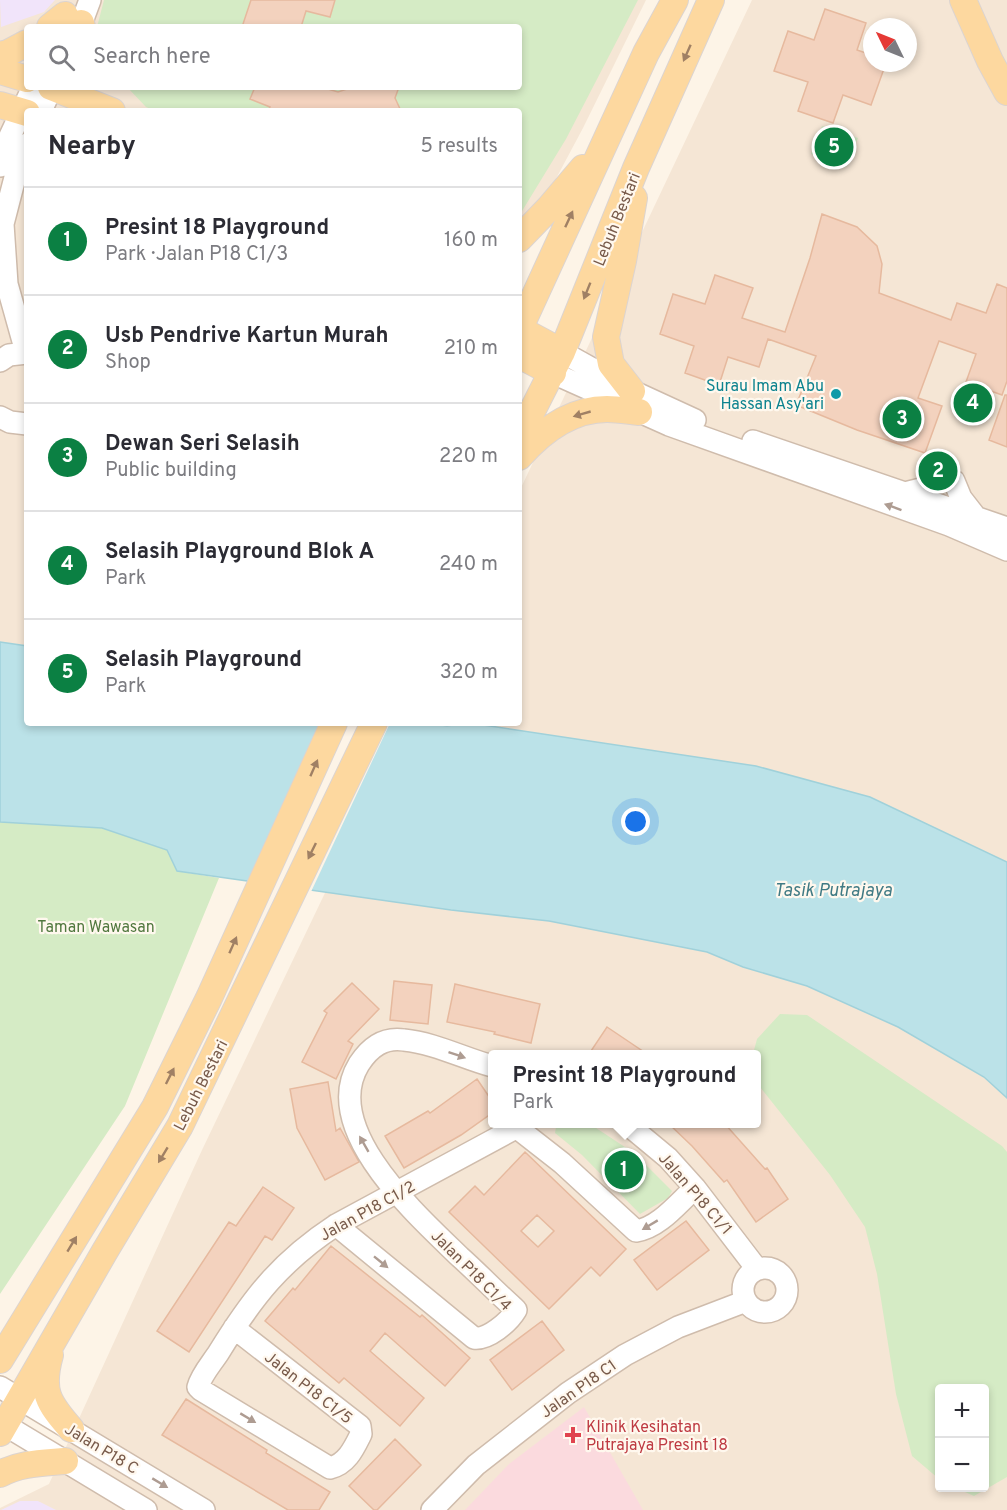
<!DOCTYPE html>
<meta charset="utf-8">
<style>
body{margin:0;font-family:Overpass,sans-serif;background:#f7f7f7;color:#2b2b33}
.controls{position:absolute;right:18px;bottom:18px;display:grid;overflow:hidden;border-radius:6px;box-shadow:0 3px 9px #0003}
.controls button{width:54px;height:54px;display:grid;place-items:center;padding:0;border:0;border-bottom:2px solid #e1e1e2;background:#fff;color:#2b2b33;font:30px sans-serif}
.compass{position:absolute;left:863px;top:18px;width:54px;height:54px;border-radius:50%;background:#fff;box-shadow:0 3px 9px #0003;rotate:313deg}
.you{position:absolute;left:636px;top:822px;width:21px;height:21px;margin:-15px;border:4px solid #fff;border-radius:50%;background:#1a73e8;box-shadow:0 0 0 9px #1a73e833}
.badge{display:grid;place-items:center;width:39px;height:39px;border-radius:50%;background:#0b8043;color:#fff;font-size:20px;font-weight:700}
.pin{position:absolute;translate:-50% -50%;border:3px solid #fff;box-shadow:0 2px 6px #0006}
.popup{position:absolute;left:488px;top:1050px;width:273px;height:78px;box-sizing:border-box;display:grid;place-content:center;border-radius:6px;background:#fff;filter:drop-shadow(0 2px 4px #0005);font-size:20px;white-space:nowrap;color:#7c7c81}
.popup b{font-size:22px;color:#2b2b33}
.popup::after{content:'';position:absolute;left:50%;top:100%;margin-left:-12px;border:12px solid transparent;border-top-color:#fff}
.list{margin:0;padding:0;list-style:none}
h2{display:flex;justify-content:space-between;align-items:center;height:78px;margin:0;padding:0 24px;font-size:26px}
h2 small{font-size:20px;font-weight:400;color:#7c7c81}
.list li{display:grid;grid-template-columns:39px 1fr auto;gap:18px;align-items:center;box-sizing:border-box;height:108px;padding:0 24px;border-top:2px solid #e1e1e2}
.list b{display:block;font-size:22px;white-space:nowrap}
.list p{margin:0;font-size:20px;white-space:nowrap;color:#7c7c81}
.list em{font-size:20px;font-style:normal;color:#7c7c81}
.icon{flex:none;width:33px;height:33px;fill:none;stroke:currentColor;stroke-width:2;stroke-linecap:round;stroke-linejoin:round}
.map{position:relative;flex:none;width:1007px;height:1510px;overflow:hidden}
.search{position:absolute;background:#fff;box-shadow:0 3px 9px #0003;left:24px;top:24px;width:498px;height:66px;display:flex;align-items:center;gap:15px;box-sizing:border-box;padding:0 21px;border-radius:6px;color:#7c7c81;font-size:22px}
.panel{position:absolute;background:#fff;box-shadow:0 3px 9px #0003;left:24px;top:108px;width:498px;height:618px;border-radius:6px}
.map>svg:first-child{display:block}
</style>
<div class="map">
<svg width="1007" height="1510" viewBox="0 0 1007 1510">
<rect width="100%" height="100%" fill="#fdf4e7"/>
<!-- residential -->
<path fill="#f5e6d5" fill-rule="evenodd" d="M 0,0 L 646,0 L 583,128 L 519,248 L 519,111 L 27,111 L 27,723 L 267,774 L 0,719 ZM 27,27 L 519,27 L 519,87 L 27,87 Z
M 752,0 L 1007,0 L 1007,894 L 410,723 L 519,723 L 519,492 ZM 872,27 L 908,27 L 908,63 L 872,63 Z
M 335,872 L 1007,1008 L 1007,1510 L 0,1510 L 0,1508 L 49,1484 L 202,1150 ZM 492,1054 L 756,1054 L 756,1124 L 492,1124 ZM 940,1388 L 984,1388 L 984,1488 L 940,1488 Z"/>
<!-- education -->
<path fill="#f1e4fa" d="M 0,0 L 55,0 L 44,12 L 1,27 Z
M 20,1501 L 38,1501 L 56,1510 L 1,1510 Z"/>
<!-- medical -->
<path fill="#fbdade" d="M 584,1407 L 643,1510 L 465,1510 L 509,1464 Z"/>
<!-- green -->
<path fill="#d5ebc5" d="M 104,0 L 638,0 L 566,139 L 519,216 L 519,111 L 155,111 L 146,107 L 127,87 L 519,87 L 519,27 L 97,27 Z
M 822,126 L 858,138 L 846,167 L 811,154 Z
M 962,383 L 994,393 L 985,422 L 953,412 Z
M 0,822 L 102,828 L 167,850 L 177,871 L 219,878 L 125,1106 L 0,1294 Z
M 780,1014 L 807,1015 L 1002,1146 L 1007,1152 L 1007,1477 L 974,1496 L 956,1488 L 984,1488 L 984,1388 L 940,1388 L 939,1479 L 912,1456 L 896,1394 L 877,1274 L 865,1227 L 830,1175 L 756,1082 L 756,1054 L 753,1054 L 757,1039 Z
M 562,1124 L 586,1124 L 593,1126 L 634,1153 L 672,1191 L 668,1198 L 640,1214 L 582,1155 L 555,1133 L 556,1127 Z"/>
<!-- water -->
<path fill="#bbe2e8" stroke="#a0d1da" stroke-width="1.5" d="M 0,642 L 27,646 L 27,723 L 434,723 C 451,729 454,723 470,723 L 756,766 L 870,797 L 1007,862 L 1007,1098 L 984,1077 L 898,1027 L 807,986 L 743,967 L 707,952 L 549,921 L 451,910 L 177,871 L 167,850 L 102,828 L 0,822 Z"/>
<!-- pier -->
<path fill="#fdf4e7" d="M 322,723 L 390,723 L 310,894 L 246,885 Z"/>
<!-- building -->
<path fill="#f3d2be" stroke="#e6b99e" stroke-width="1.5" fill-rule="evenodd" d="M 251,0 L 335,0 L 330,17 L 306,11 L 301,27 L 242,27 Z
M 825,9 L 866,23 L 857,50 L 872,55 L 872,63 L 886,63 L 871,105 L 843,95 L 833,123 L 798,111 L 808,82 L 774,71 L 788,31 L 814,40 Z
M 255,87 L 321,87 L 338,92 L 353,87 L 399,87 L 395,98 L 401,111 L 268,111 L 270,107 L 250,99 Z
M 822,214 L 857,227 L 877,246 L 882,264 L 879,293 L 951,320 L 957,303 L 986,313 L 997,284 L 1007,288 L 1007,381 L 1002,395 L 966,382 L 976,354 L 939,341 L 918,398 L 942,406 L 925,453 L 857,430 L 796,405 L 816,356 L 768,339 L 759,367 L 728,357 L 719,385 L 685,373 L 694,346 L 660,334 L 673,294 L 705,304 L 715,275 L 753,288 L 742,318 L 785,332 L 810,258 Z
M 1005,395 L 1007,395 L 1007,447 L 989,440 Z
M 394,981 L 432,985 L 428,1024 L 390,1020 Z
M 352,983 L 379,1009 L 348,1041 L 353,1044 L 336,1079 L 302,1062 L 327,1013 L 324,1011 Z
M 455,984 L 540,1004 L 531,1043 L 494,1034 L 495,1032 L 447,1022 Z
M 607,1027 L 647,1054 L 589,1054 Z
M 477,1079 L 492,1101 L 492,1113 L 461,1135 L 404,1168 L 385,1136 L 428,1111 L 430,1113 Z
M 328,1082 L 336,1131 L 340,1128 L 359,1162 L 325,1180 L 297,1128 L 290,1089 Z
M 669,1124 L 725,1124 L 765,1169 L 767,1168 L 788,1199 L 756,1222 L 727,1180 L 724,1182 L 692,1146 Z
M 525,1152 L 626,1249 L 600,1276 L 591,1267 L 549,1309 L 449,1212 L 475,1186 L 484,1195 ZM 537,1215 L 554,1231 L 538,1247 L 521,1231 Z
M 263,1187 L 294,1208 L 272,1240 L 265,1236 L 189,1352 L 157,1331 L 229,1222 L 236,1226 Z
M 686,1221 L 709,1250 L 657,1290 L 634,1260 Z
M 331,1246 L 420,1317 L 422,1315 L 470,1358 L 445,1386 L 385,1333 L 370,1351 L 424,1398 L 400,1426 L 344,1378 L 339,1383 L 265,1321 L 293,1288 L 295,1290 Z
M 542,1321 L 564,1350 L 512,1390 L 490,1360 Z
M 186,1399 L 267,1450 L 266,1453 L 330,1492 L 319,1510 L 288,1510 L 162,1435 Z
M 395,1439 L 421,1465 L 377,1510 L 374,1510 L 349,1486 Z"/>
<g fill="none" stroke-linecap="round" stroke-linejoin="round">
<!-- minor casing -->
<g stroke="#cfbcac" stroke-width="24">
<path id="minor" d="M 80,27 L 90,0
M 41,111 L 52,87
M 0,166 L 10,136 L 33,87
M 26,352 L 7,284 L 3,224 L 19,162 L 27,144
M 562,352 L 632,391 L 695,420
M 0,361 L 9,355 L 27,353
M 553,373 L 669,425 L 949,525 L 1007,550
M 0,417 L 10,422 L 27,424
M 753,441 L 1007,528
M 954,481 L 961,498 L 975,516
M 905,493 L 925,488 L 940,477
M 627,1124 L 668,1158 L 695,1188 L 757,1269
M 516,1127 L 562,1163 L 636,1231 C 659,1228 679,1202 695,1188
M 336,1225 L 474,1338 C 488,1340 509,1322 516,1310 L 513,1307 C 495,1291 478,1273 460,1257 C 418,1216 319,1129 359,1064 C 370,1047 384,1037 404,1040 C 434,1043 463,1058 492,1066
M743 1290a22 22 0 1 1 44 0a22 22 0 1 1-44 0Z
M 234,1328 L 360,1426 L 361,1434 C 354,1448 347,1464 330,1468 L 201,1390 L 198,1387 C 201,1375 212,1363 219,1352 C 253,1297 281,1261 336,1225 L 523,1124
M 0,1387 L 204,1510
M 0,1422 L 146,1510
M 432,1510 L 476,1465 L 568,1393 L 625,1355 L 678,1327 L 746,1301"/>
</g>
<!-- major casing -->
<g stroke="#dcd4d0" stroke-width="28">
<path id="major" d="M 963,0 L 990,61 L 1007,92
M 81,23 L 82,27
M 50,27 L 65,15
M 0,55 L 8,53 L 27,43
M 0,71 L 27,79
M 51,87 L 112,111
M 0,105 L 27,113
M 519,239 L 549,208 L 583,168
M 519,329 L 562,352
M 519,330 L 646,53 L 675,0
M 519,355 L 553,373
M 632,391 L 611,364 L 606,337 L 623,261 L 634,198
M 519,437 L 562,352 L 636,168 L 711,0
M 519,457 C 541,432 571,409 607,409 C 617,409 629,411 639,412
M 50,1355 C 40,1391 48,1403 71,1429
M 0,1360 L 155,1107 L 209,998 L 334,723
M 0,1433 L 105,1251 L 180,1126 L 374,723
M 0,1474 C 20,1463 42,1463 65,1461"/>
</g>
<!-- minor -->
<use href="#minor" stroke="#fff" stroke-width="21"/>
<!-- major -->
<use href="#major" stroke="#fdd89f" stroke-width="26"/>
</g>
<!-- one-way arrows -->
<defs><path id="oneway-solid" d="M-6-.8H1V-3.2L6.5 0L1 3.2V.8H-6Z" transform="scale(1.5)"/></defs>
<g fill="#a08064">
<use href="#oneway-solid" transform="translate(687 53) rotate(114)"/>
<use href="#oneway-solid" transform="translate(569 219) rotate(-65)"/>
<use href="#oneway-solid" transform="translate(587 291) rotate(112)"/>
<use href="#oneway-solid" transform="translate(582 414) rotate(164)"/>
<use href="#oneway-solid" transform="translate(314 768) rotate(-66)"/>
<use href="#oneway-solid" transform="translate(312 851) rotate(116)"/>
<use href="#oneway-solid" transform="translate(233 945) rotate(-66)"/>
<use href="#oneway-solid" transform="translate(170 1076) rotate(-63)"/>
<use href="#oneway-solid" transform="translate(163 1155) rotate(121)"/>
<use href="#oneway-solid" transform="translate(72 1244) rotate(-59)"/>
</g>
<g fill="#ae9c92">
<use href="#oneway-solid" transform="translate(893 507) rotate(-160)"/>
<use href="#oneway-solid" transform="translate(457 1055) rotate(19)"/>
<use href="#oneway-solid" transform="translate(364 1144) rotate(-120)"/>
<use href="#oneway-solid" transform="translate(650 1225) rotate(149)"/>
<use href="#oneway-solid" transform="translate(381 1262) rotate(39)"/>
<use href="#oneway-solid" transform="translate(248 1418) rotate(31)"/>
<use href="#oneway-solid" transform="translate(160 1483) rotate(31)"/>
</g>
<!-- markers -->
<circle fill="#0f9aa8" stroke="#fff8ee" stroke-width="2" cx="836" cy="394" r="6"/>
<path fill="#e0444e" stroke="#fff8ee" stroke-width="2" d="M570 1426h6v6h6v6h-6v6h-6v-6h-6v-6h6z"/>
<g text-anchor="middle" stroke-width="4.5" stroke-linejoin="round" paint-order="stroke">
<!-- street labels -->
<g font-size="16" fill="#785a4a" stroke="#fff8ee">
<text transform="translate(616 219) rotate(-68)" y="6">Lebuh Bestari</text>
<text transform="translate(200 1085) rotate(-63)" y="6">Lebuh Bestari</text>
<text transform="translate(696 1193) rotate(49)" y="6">Jalan P18 C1/1</text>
<text transform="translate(367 1210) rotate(-29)" y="6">Jalan P18 C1/2</text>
<text transform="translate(472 1270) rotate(45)" y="6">Jalan P18 C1/4</text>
<text transform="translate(309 1387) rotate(38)" y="6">Jalan P18 C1/5</text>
<text transform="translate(578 1388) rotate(-35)" y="6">Jalan P18 C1</text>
<text transform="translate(102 1448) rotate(31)" y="6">Jalan P18 C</text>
</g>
<!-- culture labels -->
<g font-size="16" fill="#0d838f" stroke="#fff8ee" text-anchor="end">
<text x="824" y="391">Surau Imam Abu<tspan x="824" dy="18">Hassan Asy'ari</tspan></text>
</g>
<!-- park labels -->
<g font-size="16" fill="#51783f" stroke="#fff8ee">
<text x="96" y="932">Taman Wawasan</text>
</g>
<!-- health labels -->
<g font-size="16" fill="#be3a42" stroke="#fff8ee" text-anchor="start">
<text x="586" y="1432">Klinik Kesihatan<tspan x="586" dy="18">Putrajaya Presint 18</tspan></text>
</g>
<!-- water labels -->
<g font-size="18" font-style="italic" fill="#407a84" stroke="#fff8ee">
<text x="833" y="896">Tasik Putrajaya</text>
</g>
</g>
</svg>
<div class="controls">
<button>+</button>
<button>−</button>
</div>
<svg class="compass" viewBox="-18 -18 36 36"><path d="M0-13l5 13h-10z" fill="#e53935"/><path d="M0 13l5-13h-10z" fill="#7c7c81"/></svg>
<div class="you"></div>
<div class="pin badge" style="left:624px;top:1170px">1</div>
<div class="popup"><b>Presint 18 Playground</b>Park</div>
<div class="pin badge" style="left:938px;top:471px">2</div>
<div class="pin badge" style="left:902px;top:419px">3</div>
<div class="pin badge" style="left:973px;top:403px">4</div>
<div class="pin badge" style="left:834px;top:147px">5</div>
<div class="search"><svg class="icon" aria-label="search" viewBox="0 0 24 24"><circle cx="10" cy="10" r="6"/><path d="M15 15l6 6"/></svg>Search here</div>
<section class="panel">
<h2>Nearby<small>5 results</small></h2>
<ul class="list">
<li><span class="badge">1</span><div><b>Presint 18 Playground</b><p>Park · Jalan P18 C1/3</p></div><em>160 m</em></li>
<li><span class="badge">2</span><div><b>Usb Pendrive Kartun Murah</b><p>Shop</p></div><em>210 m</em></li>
<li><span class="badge">3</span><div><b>Dewan Seri Selasih</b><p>Public building</p></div><em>220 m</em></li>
<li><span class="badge">4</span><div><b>Selasih Playground Blok A</b><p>Park</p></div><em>240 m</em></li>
<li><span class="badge">5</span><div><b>Selasih Playground</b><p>Park</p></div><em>320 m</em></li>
</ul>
</section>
</div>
